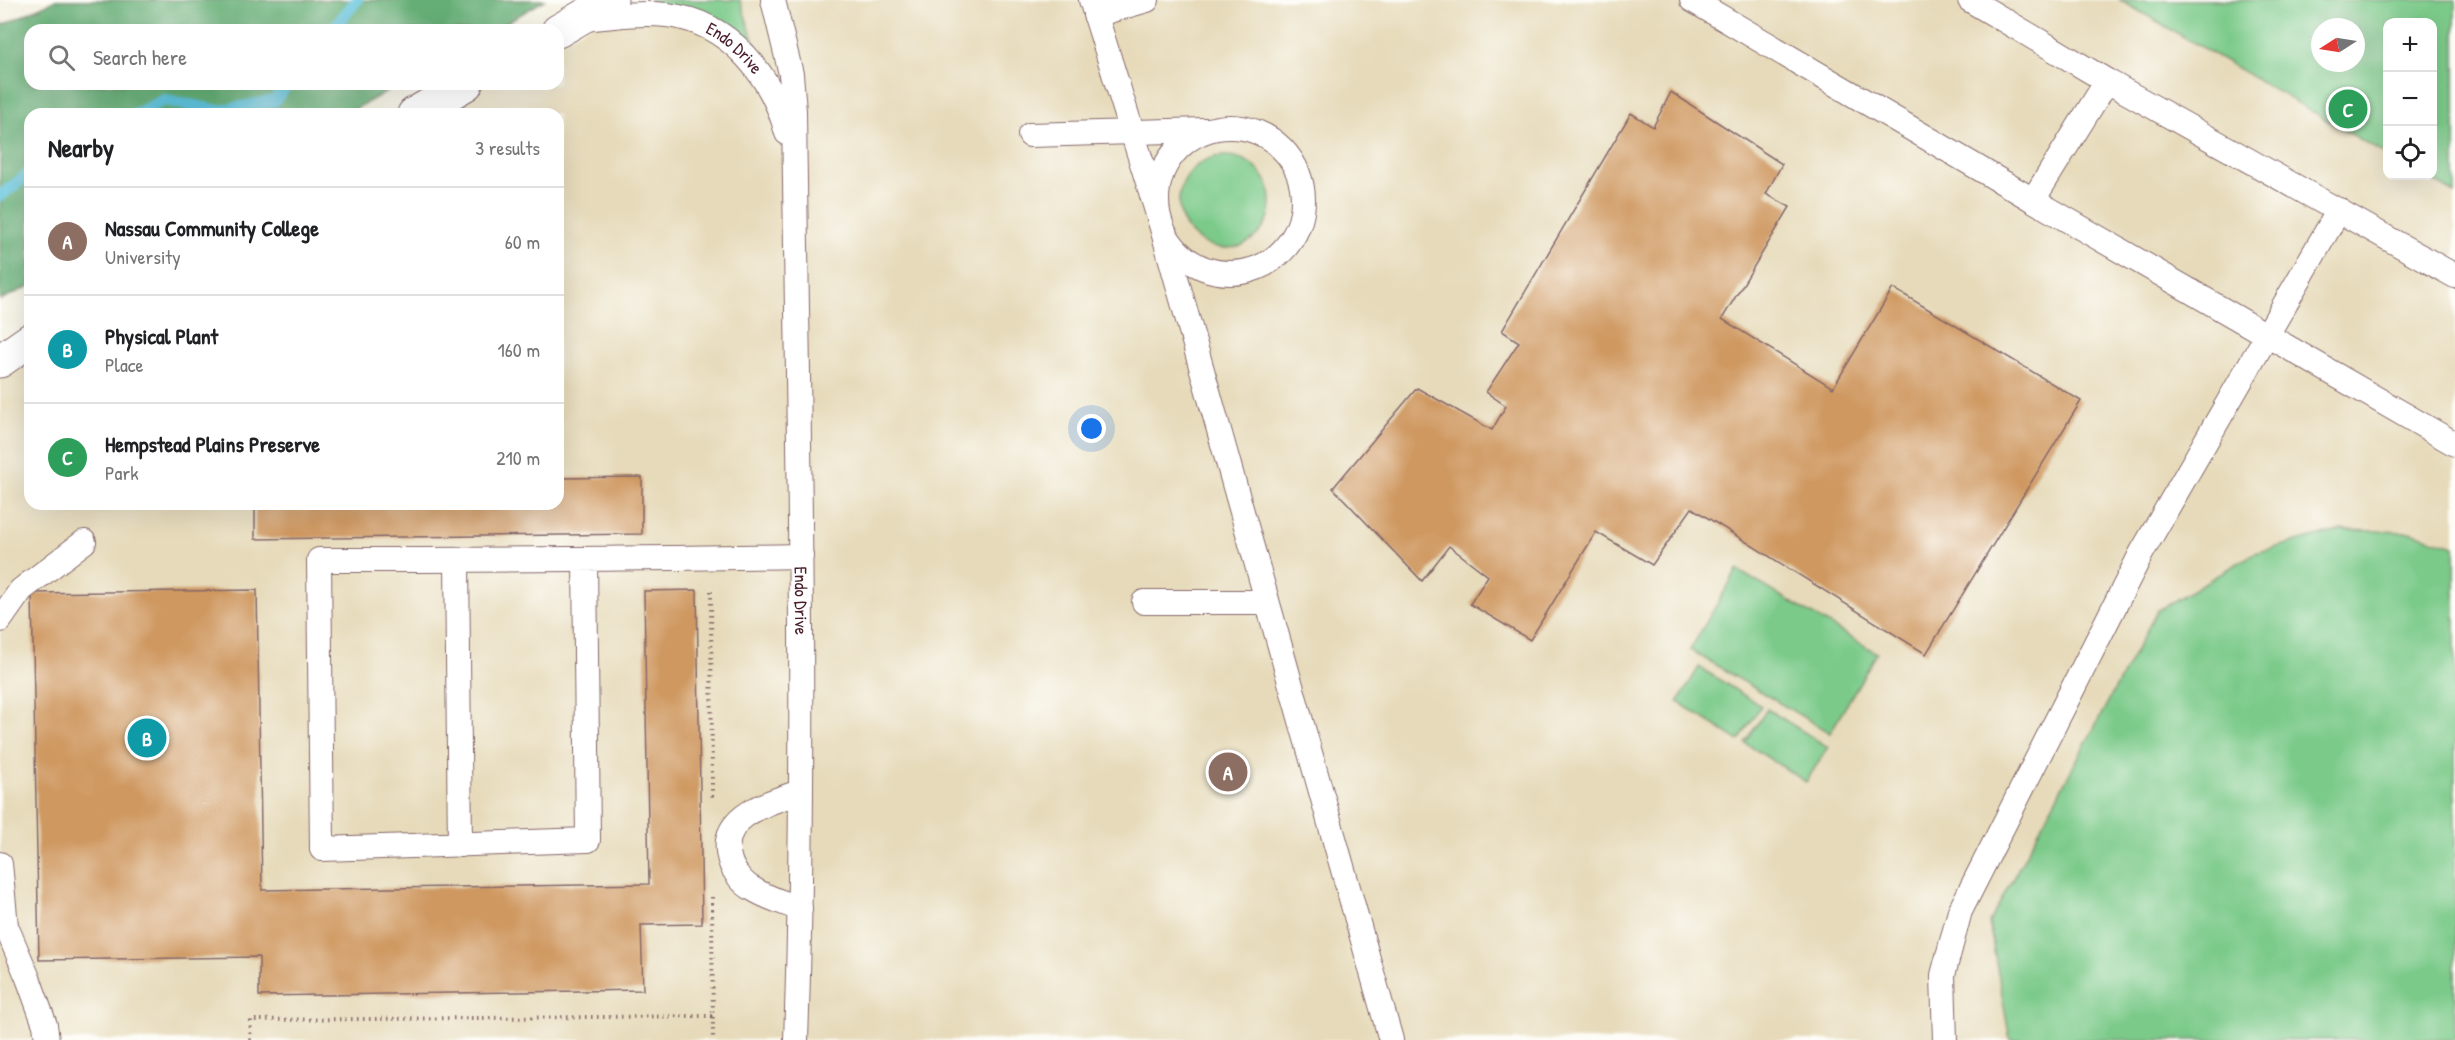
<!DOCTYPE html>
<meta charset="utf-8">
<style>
body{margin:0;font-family:"Patrick Hand",sans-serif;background:#f2f2f2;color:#202124}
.controls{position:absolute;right:18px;top:18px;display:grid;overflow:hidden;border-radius:12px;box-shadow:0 6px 24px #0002}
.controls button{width:54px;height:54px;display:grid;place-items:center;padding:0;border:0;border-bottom:2px solid #e0e0e0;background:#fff;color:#202124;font:30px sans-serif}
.compass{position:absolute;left:2311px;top:18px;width:54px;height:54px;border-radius:50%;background:#fff;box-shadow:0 6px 24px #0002;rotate:258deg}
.you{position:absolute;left:1092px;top:429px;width:21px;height:21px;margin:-15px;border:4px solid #fff;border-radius:50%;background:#1a73e8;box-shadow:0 0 0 9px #1a73e833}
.badge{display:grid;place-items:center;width:39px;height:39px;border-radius:50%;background:#ea580c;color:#fff;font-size:20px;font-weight:700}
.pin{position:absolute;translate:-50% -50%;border:3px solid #fff;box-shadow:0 2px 6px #0006}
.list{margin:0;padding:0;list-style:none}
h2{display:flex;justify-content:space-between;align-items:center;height:78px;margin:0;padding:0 24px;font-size:26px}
h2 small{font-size:20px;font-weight:400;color:#757577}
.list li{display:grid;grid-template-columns:39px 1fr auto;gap:18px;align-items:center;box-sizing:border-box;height:108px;padding:0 24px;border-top:2px solid #e0e0e0}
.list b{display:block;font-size:22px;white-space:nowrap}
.list p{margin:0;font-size:20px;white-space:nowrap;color:#757577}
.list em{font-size:20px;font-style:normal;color:#757577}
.icon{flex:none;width:33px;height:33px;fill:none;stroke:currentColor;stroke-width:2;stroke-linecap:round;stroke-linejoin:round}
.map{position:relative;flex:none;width:2455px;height:1040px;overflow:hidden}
.search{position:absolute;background:#fff;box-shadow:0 6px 24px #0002;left:24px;top:24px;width:540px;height:66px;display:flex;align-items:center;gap:15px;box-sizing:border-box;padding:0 21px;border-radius:18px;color:#757577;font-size:22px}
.panel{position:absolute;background:#fff;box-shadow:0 6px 24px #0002;left:24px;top:108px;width:540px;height:402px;border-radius:18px}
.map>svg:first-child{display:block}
</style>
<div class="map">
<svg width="2455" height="1040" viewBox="0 0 2455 1040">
<rect width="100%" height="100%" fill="#fdfcf7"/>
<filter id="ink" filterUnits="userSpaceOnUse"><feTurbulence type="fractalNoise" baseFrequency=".0167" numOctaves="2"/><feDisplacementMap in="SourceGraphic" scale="12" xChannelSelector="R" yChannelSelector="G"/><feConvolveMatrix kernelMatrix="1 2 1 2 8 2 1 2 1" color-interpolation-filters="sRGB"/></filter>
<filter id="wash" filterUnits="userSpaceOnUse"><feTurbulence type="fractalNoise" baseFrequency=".008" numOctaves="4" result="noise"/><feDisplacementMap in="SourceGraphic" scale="24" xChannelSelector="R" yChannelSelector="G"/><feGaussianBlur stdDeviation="1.35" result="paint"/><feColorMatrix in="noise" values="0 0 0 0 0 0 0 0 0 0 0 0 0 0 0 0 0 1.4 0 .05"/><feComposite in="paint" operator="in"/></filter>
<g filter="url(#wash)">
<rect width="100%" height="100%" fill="#f3f0df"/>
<!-- built -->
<path fill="#e6daba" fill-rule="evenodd" d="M 639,0 L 2455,0 L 2455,1040 L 0,1040 L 0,343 L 30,327 L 30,504 L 558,504 L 558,114 L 427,114 L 482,84 L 558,84 L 558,43 ZM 2388,22 L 2432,22 L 2432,176 L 2388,176 ZM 2320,27 L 2356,27 L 2356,63 L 2320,63 Z"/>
<!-- green -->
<path fill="#7cca8a" stroke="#63745a" stroke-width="1.5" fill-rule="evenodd" d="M 651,0 L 740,0 L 759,57 L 647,3 Z
M 2120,0 L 2455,0 L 2455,194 L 2423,176 L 2432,176 L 2432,22 L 2388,22 L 2387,155 ZM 2320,27 L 2356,27 L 2356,63 L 2320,63 Z
M1179 202a46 46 0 1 1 92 0a46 46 0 1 1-92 0Z
M 2342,530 L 2410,532 L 2455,546 L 2455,1040 L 2010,1040 L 1989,923 L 2157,611 L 2255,553 Z
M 1737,570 L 1877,653 L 1830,733 L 1690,650 Z
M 1699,667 L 1761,706 L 1739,741 L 1678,702 Z
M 1767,709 L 1828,747 L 1806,782 L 1745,743 Z"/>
<!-- forest -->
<path fill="#65ae76" stroke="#586650" stroke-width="1.5" d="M 56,0 L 545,0 L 494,30 L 30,30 L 30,84 L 401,84 L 346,114 L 30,114 L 30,286 L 0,300 L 0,26 Z"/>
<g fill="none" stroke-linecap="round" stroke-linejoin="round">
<!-- stream -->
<path stroke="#5fc3dd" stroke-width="12" d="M 332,30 L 357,0
M 136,114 L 164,100 L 219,111 L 274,101 L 288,84
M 0,196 L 30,173"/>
</g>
<g id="blocks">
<!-- building -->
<path fill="#cf9860" d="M 1671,92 L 1782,164 L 1766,194 L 1790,207 L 1722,319 L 1833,388 L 1893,288 L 2081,401 L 1926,654 L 1692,508 L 1652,565 L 1596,532 L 1530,640 L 1470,604 L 1488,576 L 1449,546 L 1422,581 L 1333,488 L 1417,388 L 1492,430 L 1506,406 L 1486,392 L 1519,342 L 1502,331 L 1631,113 L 1653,127 Z
M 642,477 L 642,534 L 255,539 L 255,504 L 558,504 L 558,478 Z
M 257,590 L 262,890 L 649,884 L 644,591 L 697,590 L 702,924 L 641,925 L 643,990 L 259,996 L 259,957 L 39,960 L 32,593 Z"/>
</g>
</g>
<g filter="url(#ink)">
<use href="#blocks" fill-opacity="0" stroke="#85686a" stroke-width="1.5"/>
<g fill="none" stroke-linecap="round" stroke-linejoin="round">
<!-- service casing -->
<g stroke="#85686a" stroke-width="26">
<g id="service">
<path id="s1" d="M 773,0 L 791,74 L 794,111 C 798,420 807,730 796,1040"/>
<path d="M 1091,0 L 1160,221 L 1391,1040"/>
<path d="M 1692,0 L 2033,200 L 2107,81 L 1970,0"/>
<path d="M 1095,15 L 1147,0"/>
<path id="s2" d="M 585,19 C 612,16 639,12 667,15 C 730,22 772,76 787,133"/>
<path d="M 2107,81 L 2455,276"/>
<circle cx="1230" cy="200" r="73"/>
<path d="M 1030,135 L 1205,130"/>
<path d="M 2033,200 L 2455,444"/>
<path d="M 585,559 L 588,840 L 322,849 L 319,560 C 480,560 640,559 801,556"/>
<path d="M 457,560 L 460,845"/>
<path d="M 1144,602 L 1267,602"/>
<path d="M 0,620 L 21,590 L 84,542"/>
<path d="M 800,792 C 768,803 716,816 730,861 C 733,871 743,884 753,889 C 767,898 785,903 800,909"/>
<path d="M 0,864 L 6,926 L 28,978 L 45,1025 L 47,1040"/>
<path d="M 1945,1040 L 1943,975 L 1960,911 L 2142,552 L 2339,210"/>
</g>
</g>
<!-- minor casing -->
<g stroke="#85686a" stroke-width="35">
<path id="minor" d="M 558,31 L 611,0
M 414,114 L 466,84
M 0,361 L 30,340"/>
</g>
<!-- path -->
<path stroke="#85686a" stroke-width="4" stroke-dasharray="1.5 4.5" stroke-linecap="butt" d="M 711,591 L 712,799
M 712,897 L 713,1040
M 250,1040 L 251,1020 L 713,1016"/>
<!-- service -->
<use href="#service" stroke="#fff" stroke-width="24"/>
<!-- minor -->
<use href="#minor" stroke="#fff" stroke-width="33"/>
</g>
</g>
<g text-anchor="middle" stroke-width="5" stroke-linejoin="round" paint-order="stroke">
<!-- street labels -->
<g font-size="18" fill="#4a1f2b" stroke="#fdfcf7">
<text dy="6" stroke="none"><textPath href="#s2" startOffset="159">Endo Drive</textPath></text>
<text dy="6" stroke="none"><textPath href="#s1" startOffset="603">Endo Drive</textPath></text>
</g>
</g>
</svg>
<div class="controls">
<button>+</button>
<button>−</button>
<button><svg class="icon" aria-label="locate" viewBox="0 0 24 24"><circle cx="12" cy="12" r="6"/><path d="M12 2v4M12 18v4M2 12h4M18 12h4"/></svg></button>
</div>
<svg class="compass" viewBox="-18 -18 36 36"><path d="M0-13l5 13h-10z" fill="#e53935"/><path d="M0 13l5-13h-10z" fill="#757577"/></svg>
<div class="you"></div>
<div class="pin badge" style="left:1228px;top:772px;background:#8d6e63">A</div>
<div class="pin badge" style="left:147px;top:738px;background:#0f9aa8">B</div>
<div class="pin badge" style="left:2348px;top:109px;background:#2e9e5b">C</div>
<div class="search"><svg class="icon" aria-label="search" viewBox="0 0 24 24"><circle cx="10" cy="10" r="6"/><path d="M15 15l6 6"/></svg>Search here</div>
<section class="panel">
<h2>Nearby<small>3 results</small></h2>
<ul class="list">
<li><span class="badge" style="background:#8d6e63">A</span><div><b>Nassau Community College</b><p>University</p></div><em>60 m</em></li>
<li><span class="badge" style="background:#0f9aa8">B</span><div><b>Physical Plant</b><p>Place</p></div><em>160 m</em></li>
<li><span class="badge" style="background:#2e9e5b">C</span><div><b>Hempstead Plains Preserve</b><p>Park</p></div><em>210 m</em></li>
</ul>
</section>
</div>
